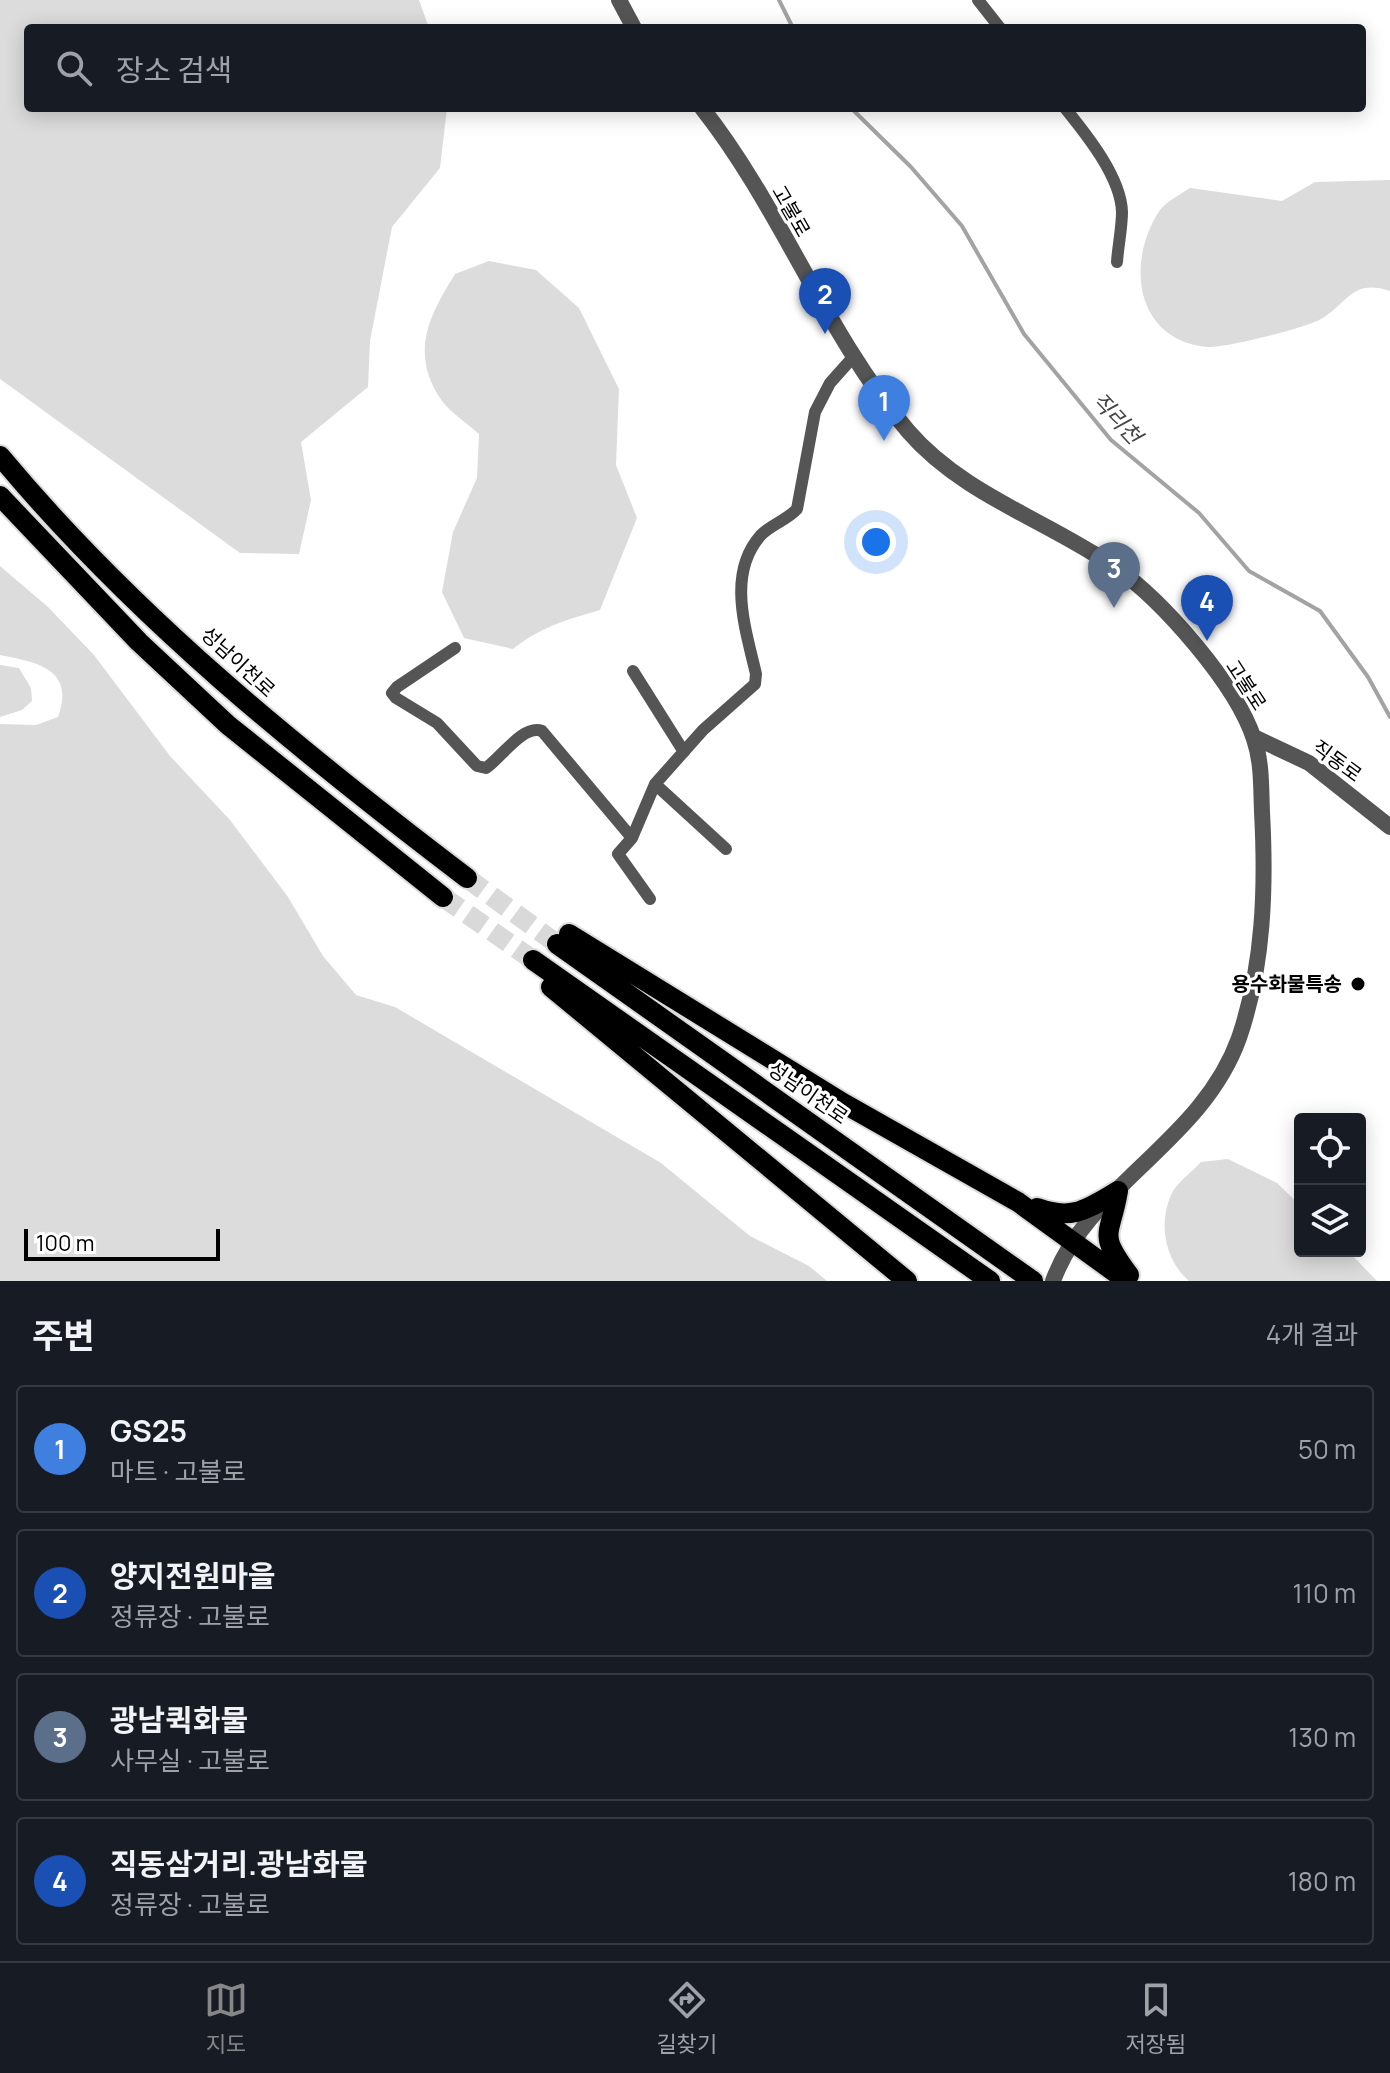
<!DOCTYPE html>
<html lang="ko">
<meta charset="utf-8">
<style>
body{margin:0;font-family:Manrope,"Noto Sans KR",sans-serif;background:#20242c;color:#f1f3f6}
.controls{position:absolute;right:24px;bottom:24px;display:grid;overflow:hidden;border-radius:8px;box-shadow:0 4px 20px #0003}
.controls button{width:72px;height:72px;display:grid;place-items:center;padding:0;border:0;border-bottom:2px solid #363941;background:#171b24;color:#f1f3f6;font:40px sans-serif}
.scale{position:absolute;left:24px;bottom:20px;width:196px;box-sizing:border-box;padding-left:8px;border:4px solid #000;border-top:0;font-size:22px;line-height:28px;white-space:nowrap;color:#000;-webkit-text-stroke:6px #fff;paint-order:stroke}
.you{position:absolute;left:876px;top:542px;width:28px;height:28px;margin:-20px;border:6px solid #fff;border-radius:50%;background:#1a73e8;box-shadow:0 0 0 12px #1a73e833}
.badge{display:grid;place-items:center;width:52px;height:52px;border-radius:50%;background:#858687;color:#fff;font-size:26px;font-weight:700}
.pin{position:absolute;translate:-50% -66px;filter:drop-shadow(0 2px 4px #0008)}
.pin::after{content:'';position:absolute;top:42px;width:28px;height:24px;background:inherit;clip-path:polygon(0 0,100% 0,50% 100%)}
.list{margin:0;padding:0;list-style:none}
h2{display:flex;justify-content:space-between;align-items:center;height:104px;margin:0;padding:0 32px;font-size:34px}
h2 small{font-size:26px;font-weight:400;color:#9ea1a6}
.list li{display:grid;grid-template-columns:52px 1fr auto;gap:24px;align-items:center;box-sizing:border-box;height:128px;margin:0 16px 16px;padding:0 16px;border:2px solid #363941;border-radius:8px}
.list b{display:block;font-size:30px;white-space:nowrap}
.list p{margin:0;font-size:26px;white-space:nowrap;color:#9ea1a6}
.list em{font-size:26px;font-style:normal;color:#9ea1a6}
.icon{flex:none;width:44px;height:44px;fill:none;stroke:currentColor;stroke-width:2;stroke-linecap:round;stroke-linejoin:round}
.map{position:relative;flex:none;width:1390px;height:1281px;overflow:hidden}
.search{position:absolute;background:#171b24;box-shadow:0 4px 20px #0003;left:24px;right:24px;top:24px;height:88px;display:flex;align-items:center;gap:20px;box-sizing:border-box;padding:0 28px;border-radius:8px;color:#9ea1a6;font-size:30px}
.sheet{height:680px;background:#171b24}
nav{display:flex;justify-content:space-around;align-items:center;box-sizing:border-box;height:112px;border-top:2px solid #363941;background:#171b24;font-size:22px;color:#9ea1a6}
nav a{display:grid;justify-items:center;gap:4px}
nav .on{color:#858687}
.map>svg:first-child{display:block}
</style>
<div class="map">
<svg width="1390" height="1281" viewBox="0 0 1390 1281">
<rect width="100%" height="100%" fill="#fff"/>
<!-- green -->
<path fill="#dcdcdc" d="M 0,0 L 419,0 L 429,28 L 28,28 L 28,108 L 447,108 L 440,168 L 392,227 L 370,341 L 368,387 L 301,442 L 311,500 L 299,554 L 240,553 L 0,379 Z
M 1390,180 L 1390,291 C 1352,278 1348,303 1321,319 C 1306,328 1225,348 1208,347 C 1135,341 1125,262 1160,210 C 1166,202 1181,194 1190,188 L 1282,201 L 1315,182 Z
M 489,261 L 536,270 L 579,308 L 619,389 L 616,465 L 637,518 L 600,610 C 568,619 539,628 513,649 L 464,638 L 442,592 L 453,532 L 477,478 L 479,434 C 468,424 451,413 442,401 C 409,354 429,316 455,274 Z
M 0,566 L 48,607 L 94,655 L 170,756 L 230,820 L 288,897 L 323,956 L 356,995 L 395,1007 L 661,1163 L 750,1236 L 809,1266 L 827,1281 L 0,1281 L 0,724 L 36,725 L 58,717 C 76,668 35,662 0,655 Z
M 0,665 L 19,668 L 31,688 L 32,701 L 22,710 L 0,717 Z
M 1228,1159 L 1277,1183 L 1300,1205 L 1300,1251 L 1348,1251 L 1377,1281 L 1189,1281 C 1165,1260 1158,1224 1171,1195 C 1176,1183 1192,1172 1201,1162 Z"/>
<g fill="none" stroke-linecap="round" stroke-linejoin="round">
<!-- stream -->
<path stroke="#a3a3a3" stroke-width="4" d="M 779,0 L 793,28
M 851,108 L 911,167 L 962,226 L 1024,334 L 1111,440 L 1199,513 L 1249,571 L 1320,611 L 1368,677 L 1390,717"/>
<!-- trunk-tunnel -->
<path stroke="#d9d9d9" stroke-width="20" stroke-dasharray="20 10" stroke-linecap="butt" d="M 467,878 L 557,944
M 443,897 L 533,960"/>
<!-- trunk casing -->
<g stroke="#dbdbdb" stroke-width="24">
<path id="trunk" d="M 0,456 C 135,618 300,751 467,878
M 0,496 L 139,642 L 228,725 L 443,897
M 569,934 L 843,1103 L 1018,1202 L 1127,1281
M 557,944 L 1033,1281
M 533,960 L 990,1281
M 551,987 L 907,1281
M 1118,1191 C 1110,1238 1097,1232 1129,1275
M 1037,1208 C 1073,1221 1087,1209 1118,1191"/>
</g>
<!-- minor -->
<path stroke="#555" stroke-width="12" d="M 978,0 L 1000,28
M 1065,108 C 1086,134 1121,177 1122,212 C 1122,228 1118,246 1117,262
M 455,648 L 397,687 L 392,693 L 396,698 L 437,723 L 477,766 L 486,768 C 501,758 523,724 542,731 L 632,838 L 655,784 L 703,730 L 755,684 L 756,674 C 746,630 726,574 761,535 C 772,524 787,520 797,509 L 815,412 L 830,383 L 855,355
M 633,671 L 684,752
M 655,784 L 726,849
M 632,838 L 618,854 L 650,899"/>
<!-- tertiary -->
<path stroke="#555" stroke-width="16" d="M 619,0 L 634,28
M 702,108 C 781,208 825,333 908,431 C 963,495 1049,521 1116,568 C 1163,601 1236,684 1254,739 C 1262,762 1261,787 1262,812 C 1266,887 1264,965 1239,1038 C 1202,1142 1088,1185 1053,1281
M 1254,737 L 1309,763 L 1390,827"/>
<!-- trunk -->
<use href="#trunk" stroke="#000" stroke-width="20"/>
</g>
<!-- markers -->
<circle fill="#000" stroke="#fff" stroke-width="3" cx="1358" cy="984" r="8"/>
<g text-anchor="middle" stroke-width="6" stroke-linejoin="round" paint-order="stroke">
<!-- street labels -->
<g font-size="20" fill="#000" stroke="#fff">
<text transform="translate(791 211) rotate(60)" y="7">고불로</text>
<text transform="translate(238 662) rotate(43)" y="7">성남이천로</text>
<text transform="translate(1246 685) rotate(57)" y="7">고불로</text>
<text transform="translate(1337 761) rotate(36)" y="7">직동로</text>
<text transform="translate(808 1093) rotate(35)" y="7">성남이천로</text>
</g>
<!-- poi labels -->
<g font-size="20" font-weight="bold" fill="#000" stroke="#fff" text-anchor="end">
<text x="1342" y="991">용수화물특송</text>
</g>
<!-- water labels -->
<g font-size="22" font-style="italic" fill="#444" stroke="#fff">
<text transform="translate(1117 418) rotate(47)" y="8">직리천</text>
</g>
</g>
</svg>
<div class="controls">
<button><svg class="icon" aria-label="locate" viewBox="0 0 24 24"><circle cx="12" cy="12" r="6"/><path d="M12 2v4M12 18v4M2 12h4M18 12h4"/></svg></button>
<button><svg class="icon" aria-label="layers" viewBox="0 0 24 24"><path d="M12 4l9 5-9 5-9-5zM3 14l9 5 9-5"/></svg></button>
</div>
<div class="scale">100 m</div>
<div class="you"></div>
<div class="pin badge" style="left:884px;top:441px;background:#3f7fe0">1</div>
<div class="pin badge" style="left:825px;top:334px;background:#1a4fb4">2</div>
<div class="pin badge" style="left:1114px;top:608px;background:#5c6f8a">3</div>
<div class="pin badge" style="left:1207px;top:641px;background:#1a4fb4">4</div>
<div class="search"><svg class="icon" aria-label="search" viewBox="0 0 24 24"><circle cx="10" cy="10" r="6"/><path d="M15 15l6 6"/></svg>장소 검색</div>
</div>
<section class="sheet">
<h2>주변<small>4개 결과</small></h2>
<ul class="list">
<li><span class="badge" style="background:#3f7fe0">1</span><div><b>GS25</b><p>마트 · 고불로</p></div><em>50 m</em></li>
<li><span class="badge" style="background:#1a4fb4">2</span><div><b>양지전원마을</b><p>정류장 · 고불로</p></div><em>110 m</em></li>
<li><span class="badge" style="background:#5c6f8a">3</span><div><b>광남퀵화물</b><p>사무실 · 고불로</p></div><em>130 m</em></li>
<li><span class="badge" style="background:#1a4fb4">4</span><div><b>직동삼거리.광남화물</b><p>정류장 · 고불로</p></div><em>180 m</em></li>
</ul>
</section>
<nav>
<a class="on"><svg class="icon" aria-label="map" viewBox="0 0 24 24"><path d="M3 6l6-2 6 2 6-2v14l-6 2-6-2-6 2zM9 4v14M15 6v14"/></svg>지도</a>
<a><svg class="icon" aria-label="directions" viewBox="0 0 24 24"><path d="M12 3l9 9-9 9-9-9zM9 14v-3h6M13 9l2 2-2 2"/></svg>길찾기</a>
<a><svg class="icon" aria-label="saved" viewBox="0 0 24 24"><path d="M7 4h10v16l-5-4-5 4z"/></svg>저장됨</a>
</nav>
